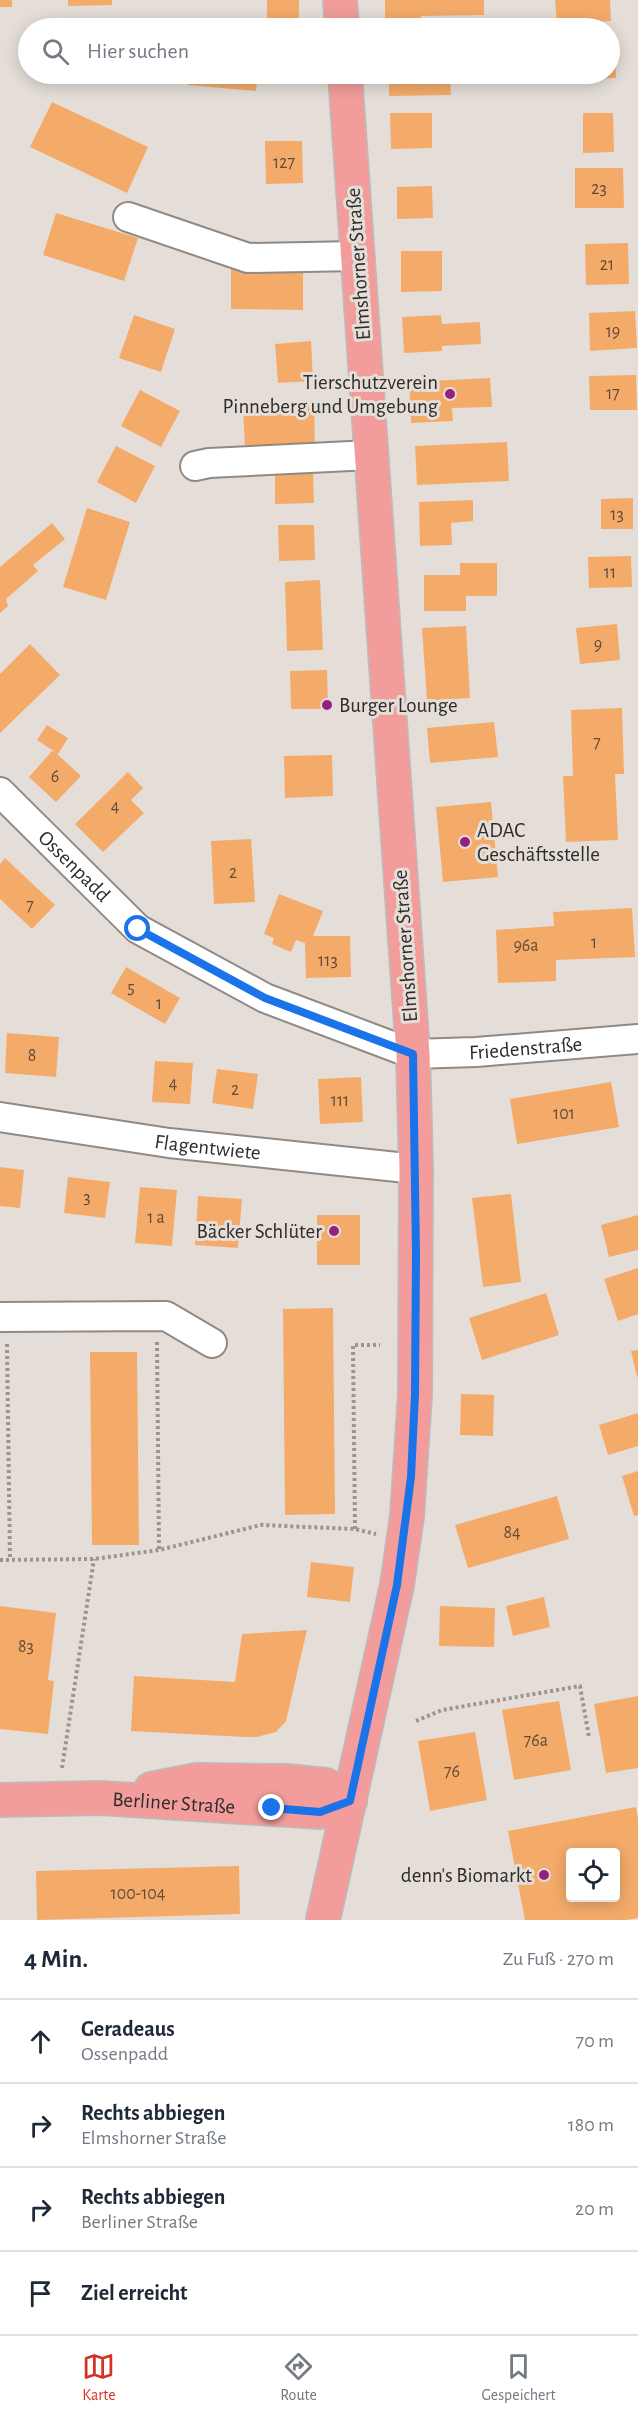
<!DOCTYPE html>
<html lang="de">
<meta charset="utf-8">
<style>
body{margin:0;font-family:"Alegreya Sans",sans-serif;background:#f6f6f7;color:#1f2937}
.controls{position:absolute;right:18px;bottom:18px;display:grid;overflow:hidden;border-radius:6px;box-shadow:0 3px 15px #0003}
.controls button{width:54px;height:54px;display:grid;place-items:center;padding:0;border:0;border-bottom:2px solid #e0e1e3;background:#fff;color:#1f2937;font:30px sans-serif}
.stop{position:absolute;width:18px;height:18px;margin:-14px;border:4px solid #1a73e8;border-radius:50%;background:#fff}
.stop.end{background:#1a73e8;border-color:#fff;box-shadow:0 2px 6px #0008}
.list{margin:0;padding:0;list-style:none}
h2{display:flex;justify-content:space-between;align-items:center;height:78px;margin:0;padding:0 24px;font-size:26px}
h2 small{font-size:20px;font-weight:400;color:#747a83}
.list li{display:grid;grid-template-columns:39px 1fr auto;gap:18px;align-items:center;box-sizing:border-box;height:84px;padding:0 24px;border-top:2px solid #e0e1e3}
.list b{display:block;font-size:22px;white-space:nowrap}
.list p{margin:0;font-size:20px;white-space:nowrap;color:#747a83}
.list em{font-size:20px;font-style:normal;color:#747a83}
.icon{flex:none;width:33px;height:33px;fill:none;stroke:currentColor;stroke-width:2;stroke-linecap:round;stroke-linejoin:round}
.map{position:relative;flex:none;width:638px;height:1920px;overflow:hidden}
.search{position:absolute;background:#fff;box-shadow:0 3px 15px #0003;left:18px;right:18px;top:18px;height:66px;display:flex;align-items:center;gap:15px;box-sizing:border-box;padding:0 21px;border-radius:33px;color:#747a83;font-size:22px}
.sheet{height:414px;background:#fff}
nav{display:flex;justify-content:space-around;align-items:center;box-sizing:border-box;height:84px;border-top:2px solid #e0e1e3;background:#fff;font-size:16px;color:#747a83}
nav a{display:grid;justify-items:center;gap:3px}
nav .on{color:#d93025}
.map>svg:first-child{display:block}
</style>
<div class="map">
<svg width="638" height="1920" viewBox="0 0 638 1920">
<rect width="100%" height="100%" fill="#e5ded8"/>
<!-- building -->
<path fill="#f4ab6a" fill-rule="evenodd" d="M 0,0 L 12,0 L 12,7 L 0,7 Z
M 68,0 L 112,0 L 112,5 L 68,6 Z
M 267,0 L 299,0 L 299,28 L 267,28 Z
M 385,0 L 484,0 L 484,15 L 421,16 L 421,26 L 385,27 Z
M 555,0 L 610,0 L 611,21 L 557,23 Z
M 610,46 L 615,46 L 616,78 L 569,79 L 569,74 L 610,74 Z
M 189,74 L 258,74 L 256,91 L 188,85 Z
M 389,74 L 450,74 L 451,95 L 389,96 Z
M 52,102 L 148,147 L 127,193 L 30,147 Z
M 390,113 L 432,113 L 432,148 L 391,149 Z
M 583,113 L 613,113 L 614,152 L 583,153 Z
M 265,141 L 302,141 L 303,183 L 266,184 Z
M 575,168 L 623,168 L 624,208 L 575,208 Z
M 432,186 L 433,218 L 397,219 L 397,187 Z
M 56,213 L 138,238 L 124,281 L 43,255 Z
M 628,243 L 629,284 L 586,285 L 585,244 Z
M 401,251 L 442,251 L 442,291 L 401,292 Z
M 231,269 L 303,269 L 303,310 L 231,309 Z
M 635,311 L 637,348 L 590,351 L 589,313 Z
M 134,315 L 175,329 L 161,372 L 119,358 Z
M 441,315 L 442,324 L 480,322 L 481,344 L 442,346 L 442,351 L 404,353 L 402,317 Z
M 311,341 L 313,381 L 278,383 L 275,344 Z
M 636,375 L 637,410 L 590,410 L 589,376 Z
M 490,378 L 492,407 L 452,408 L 453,421 L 411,423 L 409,382 Z
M 140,390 L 180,411 L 161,447 L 121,426 Z
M 314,404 L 315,447 L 245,449 L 243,406 Z
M 507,442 L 509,481 L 417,485 L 415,446 Z
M 116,446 L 155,466 L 136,503 L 97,482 Z
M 275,471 L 313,471 L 314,503 L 275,504 Z
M 633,498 L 633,529 L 601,529 L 601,499 Z
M 473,500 L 473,521 L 451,523 L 452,545 L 420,546 L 419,502 Z
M 87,508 L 130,522 L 106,600 L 63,587 Z
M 52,523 L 65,539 L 33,565 L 38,571 L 6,599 L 8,606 L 0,613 L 0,567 Z
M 278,525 L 314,525 L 315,560 L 279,561 Z
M 631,556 L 632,587 L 589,588 L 588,557 Z
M 460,563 L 497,563 L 497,596 L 466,596 L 466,611 L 424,611 L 424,575 L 460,575 Z
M 320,580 L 323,650 L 287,651 L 285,582 Z
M 617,624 L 620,660 L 580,664 L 576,628 Z
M 466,626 L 470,698 L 427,701 L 422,628 Z
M 30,644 L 60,675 L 0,733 L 0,674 Z
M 327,670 L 328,709 L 291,709 L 290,671 Z
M 622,708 L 624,774 L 615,774 L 618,840 L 566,842 L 563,776 L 573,776 L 571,710 Z
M 494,722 L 498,757 L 430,763 L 427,728 Z
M 47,725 L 68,738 L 58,754 L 37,740 Z
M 53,750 L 81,776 L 56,802 L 29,777 Z
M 332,755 L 333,796 L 285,798 L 284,756 Z
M 128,772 L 143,788 L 131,800 L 144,813 L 103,852 L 75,824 Z
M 491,802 L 498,877 L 443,882 L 436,807 Z
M 251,839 L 255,902 L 214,904 L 211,841 Z
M 5,858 L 55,905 L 32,929 L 0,899 L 0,864 Z
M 279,894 L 323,911 L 313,936 L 350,936 L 351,977 L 306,978 L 305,943 L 296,940 L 291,952 L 272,944 L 274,938 L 264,934 Z
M 632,908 L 635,957 L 556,960 L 556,981 L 498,983 L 496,930 L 554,926 L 553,912 Z
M 126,967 L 180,998 L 165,1024 L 111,993 Z
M 7,1033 L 59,1037 L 56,1077 L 5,1073 Z
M 155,1061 L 193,1063 L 190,1104 L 152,1102 Z
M 217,1069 L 258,1074 L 253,1109 L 212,1103 Z
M 361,1077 L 363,1122 L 320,1124 L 318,1079 Z
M 611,1082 L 619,1127 L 517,1144 L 510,1099 Z
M 0,1167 L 24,1170 L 20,1208 L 0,1206 Z
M 68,1177 L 110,1182 L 105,1218 L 64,1213 Z
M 140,1187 L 177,1190 L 172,1246 L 135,1243 Z
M 511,1194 L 521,1282 L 483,1287 L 472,1198 Z
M 198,1196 L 242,1199 L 238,1248 L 195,1245 Z
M 317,1215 L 360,1215 L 360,1265 L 317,1265 Z
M 638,1215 L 638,1250 L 609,1257 L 601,1225 Z
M 638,1268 L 638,1314 L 618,1321 L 604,1279 Z
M 546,1293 L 559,1335 L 482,1360 L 469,1318 Z
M 333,1308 L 335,1514 L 285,1515 L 283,1309 Z
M 638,1350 L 638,1377 L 637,1377 L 631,1351 Z
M 90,1352 L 137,1352 L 139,1545 L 92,1545 Z
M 461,1394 L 494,1395 L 493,1436 L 460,1435 Z
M 638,1413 L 638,1446 L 608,1455 L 599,1425 Z
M 638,1471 L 638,1515 L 634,1516 L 622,1476 Z
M 557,1496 L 569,1539 L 468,1568 L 455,1525 Z
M 311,1562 L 354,1567 L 350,1602 L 307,1597 Z
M 544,1597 L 550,1627 L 513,1636 L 506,1606 Z
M 0,1606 L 56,1613 L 48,1680 L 54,1681 L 48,1734 L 0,1729 Z
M 440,1606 L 495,1608 L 494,1647 L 439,1646 Z
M 307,1630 L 286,1721 L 276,1732 L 257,1737 L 245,1737 L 131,1731 L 134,1676 L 235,1682 L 242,1634 Z
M 638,1696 L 638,1768 L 606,1773 L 594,1704 Z
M 559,1701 L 571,1770 L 514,1780 L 502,1710 Z
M 475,1732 L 487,1800 L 430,1811 L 418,1741 Z
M 636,1807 L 638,1819 L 638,1918 L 626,1920 L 525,1920 L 508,1831 ZM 570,1852 L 616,1852 L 616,1898 L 570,1898 Z
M 239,1866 L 240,1914 L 37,1920 L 36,1871 Z"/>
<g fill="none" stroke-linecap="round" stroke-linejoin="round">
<!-- minor casing -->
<g stroke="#908984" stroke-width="32">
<g id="minor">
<path d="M 128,217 L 248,258 L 357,256"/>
<path d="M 195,466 L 209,463 L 371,455"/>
<path id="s1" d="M 0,792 L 138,929 L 265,998 L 413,1054 L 476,1052 L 638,1039"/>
<path id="s2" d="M 0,1117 L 169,1143 L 416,1169"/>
<path d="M 0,1317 L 166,1316 L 212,1343"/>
</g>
</g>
<!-- major casing -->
<g stroke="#bcbbbb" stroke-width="36">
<g id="major">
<path d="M 340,0 L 342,28"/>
<path d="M 151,1789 L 197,1780 L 286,1781 L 326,1785 L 350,1801"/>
<path id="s3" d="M 0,1800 L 101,1798 L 320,1812 L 350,1801"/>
<path d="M 323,1920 L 397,1585 L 407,1516 L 415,1394 L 416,1169 L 413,1054 L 345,74"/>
</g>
</g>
<!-- path -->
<path stroke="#9a9591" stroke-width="4" stroke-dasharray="3 3" stroke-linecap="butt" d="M 157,1342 L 159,1550
M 7,1344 L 10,1560
M 355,1529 L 353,1345 L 380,1345
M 0,1560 L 94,1559 L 159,1550 L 261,1525 L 355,1529 L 376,1534
M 416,1721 L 442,1710 L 580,1686 L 589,1737
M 62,1768 L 94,1559"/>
<!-- minor -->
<use href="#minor" stroke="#fff" stroke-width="28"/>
<!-- major -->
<use href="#major" stroke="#f29d9c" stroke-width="33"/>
</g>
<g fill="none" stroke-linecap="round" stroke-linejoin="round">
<!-- route -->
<path stroke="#1a73e8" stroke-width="8" d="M 138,929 L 265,998 L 413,1054 L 416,1254 L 415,1394 L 411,1477 L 397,1585 L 350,1801 L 320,1812 L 272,1808"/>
</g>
<!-- markers -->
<g fill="#95207e" stroke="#e5ded8" stroke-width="2">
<circle cx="450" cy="394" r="6"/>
<circle cx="327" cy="705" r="6"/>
<circle cx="465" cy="842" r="6"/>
<circle cx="334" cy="1231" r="6"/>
<circle cx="544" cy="1875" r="6"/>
</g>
<g text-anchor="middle" stroke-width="6" stroke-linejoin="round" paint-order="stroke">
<!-- number labels -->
<g font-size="18" fill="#604c3a">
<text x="284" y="168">127</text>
<text x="599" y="194">23</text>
<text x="607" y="270">21</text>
<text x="613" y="337">19</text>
<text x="613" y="399">17</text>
<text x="617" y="520">13</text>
<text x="610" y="578">11</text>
<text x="598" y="650">9</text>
<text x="597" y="748">7</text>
<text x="55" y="782">6</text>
<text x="115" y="812">4</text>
<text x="233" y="878">2</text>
<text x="30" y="911">7</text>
<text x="594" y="948">1</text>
<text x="526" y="951">96a</text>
<text x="328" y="966">113</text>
<text x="131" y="993">5</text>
<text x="159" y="1009">1</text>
<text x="32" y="1061">8</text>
<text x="173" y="1089">4</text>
<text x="235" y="1095">2</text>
<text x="340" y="1106">111</text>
<text x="564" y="1119">101</text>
<text x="87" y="1203">3</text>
<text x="156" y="1223">1 a</text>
<text x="512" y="1538">84</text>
<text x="26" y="1652">83</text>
<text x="536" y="1746">76a</text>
<text x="452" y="1777">76</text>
<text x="138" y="1899">100-104</text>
</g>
<!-- street labels -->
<g font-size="21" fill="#2e2c2a" stroke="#e5ded8">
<text transform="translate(358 264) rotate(-94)" y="7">Elmshorner Straße</text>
<text dy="7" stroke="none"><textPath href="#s1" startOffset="105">Ossenpadd</textPath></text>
<text transform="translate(405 946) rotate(-94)" y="7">Elmshorner Straße</text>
<text dy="7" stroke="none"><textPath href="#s1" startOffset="610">Friedenstraße</textPath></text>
<text dy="7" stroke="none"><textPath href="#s2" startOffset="210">Flagentwiete</textPath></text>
<text dy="7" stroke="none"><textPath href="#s3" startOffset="174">Berliner Straße</textPath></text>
</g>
<!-- poi labels -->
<g font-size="21" fill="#2e2c2a" stroke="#e5ded8" text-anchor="end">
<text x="438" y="389">Tierschutzverein<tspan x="438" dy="24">Pinneberg und Umgebung</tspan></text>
<text x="339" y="712" text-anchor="start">Burger Lounge</text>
<text x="477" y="837" text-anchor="start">ADAC<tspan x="477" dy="24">Geschäftsstelle</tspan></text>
<text x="322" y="1238">Bäcker Schlüter</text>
<text x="532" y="1882">denn's Biomarkt</text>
</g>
</g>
</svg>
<div class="controls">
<button><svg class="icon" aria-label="locate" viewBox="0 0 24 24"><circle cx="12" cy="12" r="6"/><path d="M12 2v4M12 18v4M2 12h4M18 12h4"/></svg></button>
</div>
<div class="stop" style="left:138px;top:929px"></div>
<div class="stop end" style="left:272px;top:1808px"></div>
<div class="search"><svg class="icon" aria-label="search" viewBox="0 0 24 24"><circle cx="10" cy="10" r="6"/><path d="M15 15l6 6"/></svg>Hier suchen</div>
</div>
<section class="sheet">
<h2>4 Min.<small>Zu Fuß · 270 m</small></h2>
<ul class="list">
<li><svg class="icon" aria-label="ahead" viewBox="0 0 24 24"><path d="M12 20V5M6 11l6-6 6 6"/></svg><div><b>Geradeaus</b><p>Ossenpadd</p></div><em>70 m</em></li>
<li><svg class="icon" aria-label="right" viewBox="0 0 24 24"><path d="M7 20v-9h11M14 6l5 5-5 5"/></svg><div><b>Rechts abbiegen</b><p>Elmshorner Straße</p></div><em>180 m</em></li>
<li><svg class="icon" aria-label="right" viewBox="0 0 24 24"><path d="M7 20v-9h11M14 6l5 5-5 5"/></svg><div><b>Rechts abbiegen</b><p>Berliner Straße</p></div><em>20 m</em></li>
<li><svg class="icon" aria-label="arrive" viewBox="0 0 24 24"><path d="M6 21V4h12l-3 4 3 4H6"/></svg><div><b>Ziel erreicht</b></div></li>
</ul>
</section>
<nav>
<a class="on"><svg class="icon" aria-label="map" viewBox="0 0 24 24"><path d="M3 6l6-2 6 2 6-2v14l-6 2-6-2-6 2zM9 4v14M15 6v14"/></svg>Karte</a>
<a><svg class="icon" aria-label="directions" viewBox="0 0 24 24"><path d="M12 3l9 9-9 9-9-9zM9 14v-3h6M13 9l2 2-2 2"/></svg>Route</a>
<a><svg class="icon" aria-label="saved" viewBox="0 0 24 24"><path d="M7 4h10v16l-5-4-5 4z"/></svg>Gespeichert</a>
</nav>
